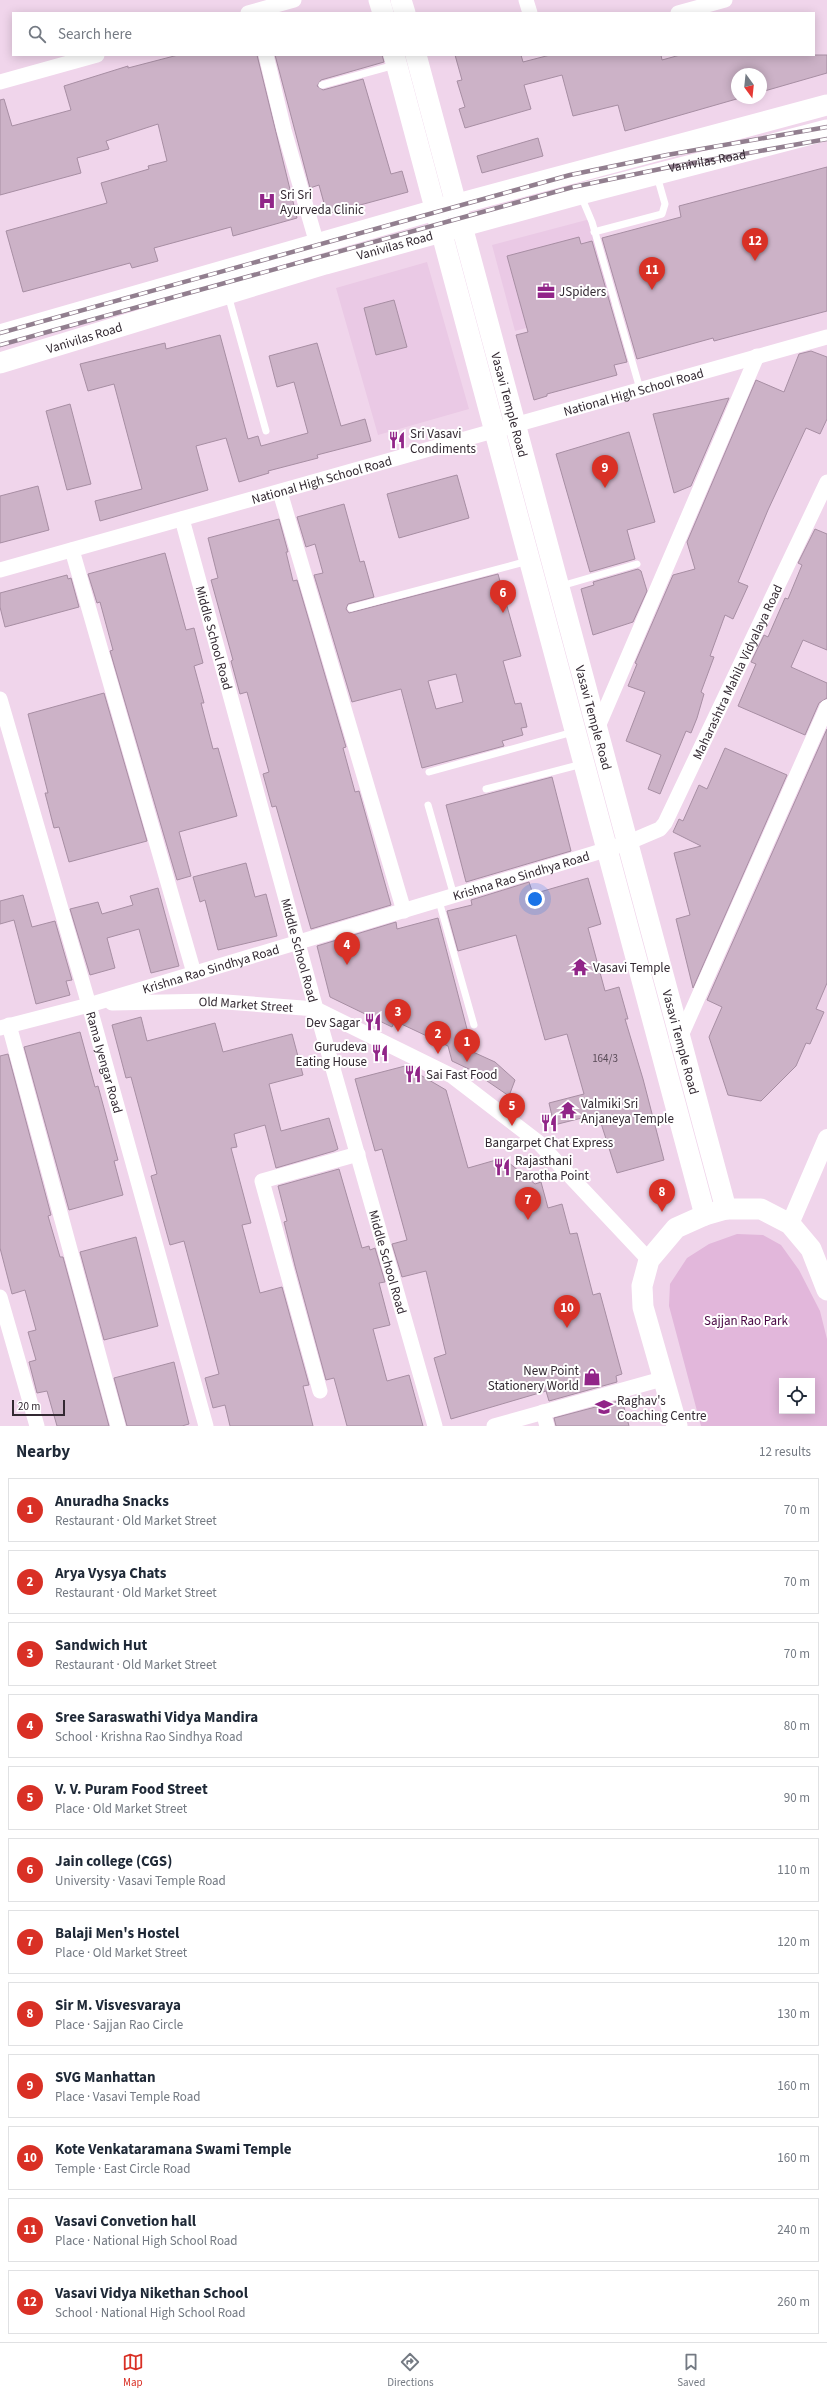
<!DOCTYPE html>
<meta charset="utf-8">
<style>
body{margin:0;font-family:"Source Sans 3",sans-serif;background:#f2f2f3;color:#1f2937}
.controls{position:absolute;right:12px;bottom:12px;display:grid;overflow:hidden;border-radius:0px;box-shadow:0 2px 10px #0003}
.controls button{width:36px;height:36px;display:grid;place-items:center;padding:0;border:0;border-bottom:1px solid #e0e1e3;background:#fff;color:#1f2937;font:20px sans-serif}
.compass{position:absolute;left:731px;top:68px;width:36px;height:36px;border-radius:50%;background:#fff;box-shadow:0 2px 10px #0003;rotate:165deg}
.scale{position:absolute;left:12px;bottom:10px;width:53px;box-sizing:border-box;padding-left:4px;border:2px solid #332932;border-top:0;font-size:11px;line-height:14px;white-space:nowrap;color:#332932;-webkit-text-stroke:3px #fff;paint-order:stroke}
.you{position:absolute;left:535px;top:899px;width:14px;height:14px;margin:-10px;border:3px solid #fff;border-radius:50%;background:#1a73e8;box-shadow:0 0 0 6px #1a73e833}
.badge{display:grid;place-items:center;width:26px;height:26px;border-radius:50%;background:#d93025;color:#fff;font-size:13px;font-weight:700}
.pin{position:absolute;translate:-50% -33px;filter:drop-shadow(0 1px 2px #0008)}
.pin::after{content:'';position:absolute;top:21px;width:14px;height:12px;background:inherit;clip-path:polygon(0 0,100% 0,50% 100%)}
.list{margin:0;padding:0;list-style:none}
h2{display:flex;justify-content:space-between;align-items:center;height:52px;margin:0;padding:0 16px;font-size:17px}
h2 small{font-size:13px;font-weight:400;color:#747a83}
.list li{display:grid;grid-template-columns:26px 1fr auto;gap:12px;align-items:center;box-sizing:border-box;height:64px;margin:0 8px 8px;padding:0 8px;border:1px solid #e0e1e3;border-radius:0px}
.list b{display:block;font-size:15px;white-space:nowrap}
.list p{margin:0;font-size:13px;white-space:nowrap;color:#747a83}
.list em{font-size:13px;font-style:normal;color:#747a83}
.icon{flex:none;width:22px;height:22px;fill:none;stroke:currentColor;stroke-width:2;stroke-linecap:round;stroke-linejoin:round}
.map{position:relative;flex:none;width:827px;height:1426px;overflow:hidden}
.search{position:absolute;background:#fff;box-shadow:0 2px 10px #0003;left:12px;right:12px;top:12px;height:44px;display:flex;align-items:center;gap:10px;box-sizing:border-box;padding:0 14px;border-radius:0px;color:#747a83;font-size:15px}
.sheet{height:916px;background:#fff}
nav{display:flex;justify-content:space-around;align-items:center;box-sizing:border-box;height:56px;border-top:1px solid #e0e1e3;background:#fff;font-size:11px;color:#747a83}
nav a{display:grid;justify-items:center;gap:2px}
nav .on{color:#d93025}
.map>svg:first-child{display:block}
</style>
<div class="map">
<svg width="827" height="1426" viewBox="0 0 827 1426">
<rect width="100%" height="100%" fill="#f0d5eb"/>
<!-- built -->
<path fill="#eac9e5" d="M 594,218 L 617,303 L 515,331 L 492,245 Z
M 427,262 L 469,409 L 378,435 L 336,288 Z"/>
<!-- green -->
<path fill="#e2b7db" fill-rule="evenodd" d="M 737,1234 L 763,1235 L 781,1245 L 799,1270 L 820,1311 L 827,1339 L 827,1426 L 701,1426 L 669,1306 L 670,1284 L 687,1258 L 709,1244 ZM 782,1381 L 812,1381 L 812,1411 L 782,1411 Z"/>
<!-- building -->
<path fill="#ccb2c7" stroke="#a78ea3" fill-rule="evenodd" d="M 178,55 L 257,55 L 297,218 L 233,236 L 231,227 L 154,248 L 158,261 L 132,268 L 130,263 L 23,292 L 6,231 L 107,203 L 101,183 L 149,169 L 148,166 L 167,161 L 158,124 L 106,141 L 109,149 L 77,158 L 81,173 L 0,195 L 0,100 L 4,99 L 12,126 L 71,110 L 64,86 L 128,66 L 128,68 Z
M 275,55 L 382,55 L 384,62 L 321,80 L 317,86 L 323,90 L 363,79 L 391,174 L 402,171 L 408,192 L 327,214 L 319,185 L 310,188 Z
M 455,55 L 521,55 L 523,62 L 550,55 L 661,55 L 662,60 L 680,55 L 827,55 L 827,73 L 761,92 L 761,74 L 737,74 L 737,98 L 740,98 L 625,131 L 618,105 L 573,116 L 562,75 L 524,85 L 531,109 L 465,128 L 459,109 L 465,107 L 457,81 L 462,80 Z
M 538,138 L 543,156 L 482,173 L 477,156 Z
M 827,167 L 827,311 L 714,341 L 713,338 L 637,359 L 602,238 L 681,217 L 679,206 Z
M 579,237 L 581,244 L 592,241 L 627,362 L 614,365 L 617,375 L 547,394 L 547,396 L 534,400 L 516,335 L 528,332 L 507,256 Z
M 394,300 L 407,347 L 376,355 L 364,308 Z
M 220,335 L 248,439 L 258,436 L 261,446 L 308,433 L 294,382 L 277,387 L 269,356 L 317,343 L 341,426 L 365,419 L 371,441 L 317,455 L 318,458 L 268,471 L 269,473 L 239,482 L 226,438 L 196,446 L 208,490 L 100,521 L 95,501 L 142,489 L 114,384 L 88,391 L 80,364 L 165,343 L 166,349 Z
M 811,351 L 827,357 L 827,419 L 820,434 L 806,428 L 768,510 L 738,582 L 748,586 L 733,619 L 725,615 L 710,656 L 714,657 L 701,692 L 704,694 L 697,718 L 691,733 L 686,731 L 660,794 L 648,789 L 661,755 L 626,741 L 645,692 L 628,686 L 637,664 L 635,663 L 673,575 L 695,569 L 687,542 L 756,380 L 784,392 L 799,354 Z
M 729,398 L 691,486 L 674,493 L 653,414 Z
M 70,404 L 91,484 L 67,490 L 46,411 Z
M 629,432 L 655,522 L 627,530 L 635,559 L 590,572 L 556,454 Z
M 457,475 L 469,518 L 399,538 L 387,494 Z
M 38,486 L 49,530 L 0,543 L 0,496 Z
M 344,504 L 360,562 L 364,561 L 374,597 L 348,604 L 346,609 L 349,613 L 498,574 L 521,656 L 503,661 L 515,704 L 521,703 L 527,727 L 521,728 L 523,735 L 502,741 L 504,746 L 422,768 L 401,689 L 352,702 L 314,575 L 323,573 L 315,544 L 306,547 L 297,517 ZM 456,674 L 463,702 L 436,709 L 428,681 Z
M 279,519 L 288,552 L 286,552 L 293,581 L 297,580 L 346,747 L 343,748 L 355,792 L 359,791 L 391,905 L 311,929 L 276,806 L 272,807 L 263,774 L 269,772 L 247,692 L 240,694 L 231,661 L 233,660 L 211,580 L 218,578 L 208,538 Z
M 815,529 L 827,534 L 827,650 L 803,640 L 791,667 L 827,683 L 827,698 L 819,703 L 805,735 L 738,706 L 756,664 L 751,662 L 764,635 L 768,637 L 785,598 L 788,599 L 802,565 L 798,563 Z
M 165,553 L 186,630 L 194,628 L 203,663 L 194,666 L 204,703 L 201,703 L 213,749 L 218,748 L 237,816 L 179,832 L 191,876 L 177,880 L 110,651 L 113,650 L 100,602 L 97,603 L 88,574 Z
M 638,569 L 641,571 L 647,591 L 633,622 L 593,635 L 581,589 L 594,585 L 593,582 Z
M 67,575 L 68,579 L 71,578 L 79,607 L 5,627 L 0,607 L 0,593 Z
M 104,693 L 147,841 L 69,862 L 59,827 L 54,828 L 45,793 L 48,793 L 28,714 Z
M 827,729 L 827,983 L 816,1009 L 824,1012 L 810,1044 L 806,1043 L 796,1066 L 761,1101 L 728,1095 L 709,1037 L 722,1007 L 707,1000 Z
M 725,748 L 787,775 L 693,988 L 676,919 L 690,915 L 674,853 L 701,846 L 673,832 L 679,819 L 683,821 L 699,785 L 707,789 Z
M 552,777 L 571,851 L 466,882 L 446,805 Z
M 246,863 L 255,897 L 266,894 L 277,936 L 218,950 L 205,900 L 200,902 L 193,877 Z
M 588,878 L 601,924 L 588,928 L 605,991 L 619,987 L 628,1019 L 625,1019 L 643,1079 L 664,1160 L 617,1173 L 598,1114 L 554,1125 L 549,1103 L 584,1094 L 567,1034 L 545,1040 L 516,935 L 458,951 L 447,911 L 472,905 L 471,900 L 529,882 L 533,894 Z
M 158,888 L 179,966 L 151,973 L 139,929 L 107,938 L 115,968 L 90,975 L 70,909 L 98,902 L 102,914 L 133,905 L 130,896 Z
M 23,895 L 32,927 L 55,921 L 72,980 L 66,981 L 70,995 L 36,1004 L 14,920 L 0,924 L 0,901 Z
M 438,918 L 473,1052 L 495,1062 L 515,1080 L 509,1096 L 471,1070 L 452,1061 L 448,1046 L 395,1021 L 392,1027 L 330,997 L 317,946 L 396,922 L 397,929 Z
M 141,1017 L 147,1041 L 215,1023 L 223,1052 L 292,1034 L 303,1075 L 269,1084 L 281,1131 L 329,1118 L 338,1149 L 334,1151 L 276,1168 L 265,1125 L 234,1134 L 237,1147 L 231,1148 L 251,1223 L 242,1225 L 260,1293 L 282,1287 L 309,1385 L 303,1386 L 313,1426 L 230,1426 L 225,1405 L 213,1408 L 205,1378 L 219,1374 L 208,1331 L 184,1241 L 170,1245 L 151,1176 L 157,1174 L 131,1077 L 126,1078 L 112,1025 Z
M 80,1032 L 95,1087 L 98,1086 L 118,1160 L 114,1161 L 123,1195 L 69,1210 L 24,1047 Z
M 8,1054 L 51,1215 L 48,1216 L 60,1257 L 63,1257 L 109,1426 L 57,1426 L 47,1391 L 37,1393 L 29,1362 L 36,1360 L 28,1332 L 36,1330 L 25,1290 L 12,1294 L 0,1248 L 0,1056 Z
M 405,1066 L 446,1090 L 468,1168 L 503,1158 L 535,1184 L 541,1182 L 548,1208 L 562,1204 L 570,1234 L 577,1233 L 593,1295 L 600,1293 L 622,1374 L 616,1376 L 617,1382 L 549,1401 L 546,1391 L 451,1419 L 434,1358 L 446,1354 L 426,1271 L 402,1277 L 392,1244 L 407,1240 L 382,1149 L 375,1151 L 355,1079 Z
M 339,1169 L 362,1248 L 369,1246 L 370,1250 L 375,1248 L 385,1282 L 379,1283 L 390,1325 L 373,1329 L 387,1381 L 409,1375 L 423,1426 L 347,1426 L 334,1378 L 326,1380 L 295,1266 L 284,1222 L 287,1221 L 278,1186 Z
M 136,1237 L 158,1326 L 104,1340 L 80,1252 Z
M 174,1362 L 189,1424 L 182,1426 L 127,1426 L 114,1378 Z
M 622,1400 L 629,1426 L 556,1426 L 554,1418 Z"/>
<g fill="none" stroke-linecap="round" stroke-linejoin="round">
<!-- service -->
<path stroke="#fff" stroke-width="7" d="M 322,85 L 395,65
M 581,196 L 592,222 L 640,389
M 594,232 L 662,214 L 665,204 L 657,176
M 228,295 L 266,431
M 561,586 L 637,564
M 351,608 L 528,561
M 429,772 L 573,732
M 486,789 L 582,764
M 428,805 L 454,896
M 439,901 L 474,1025"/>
<!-- minor -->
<g stroke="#fff" stroke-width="15">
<path d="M 526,0 L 530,13"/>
<path d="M 248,13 L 294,0"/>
<path d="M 678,13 L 725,0"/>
<path d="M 266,55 L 284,130 L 317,244"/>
<path d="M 0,82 L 97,55"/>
<path d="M 280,492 L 404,911"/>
<path id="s1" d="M 182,519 L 316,1009 L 435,1426"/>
<path d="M 72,550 L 194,973"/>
<path id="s2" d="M 0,570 L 827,337"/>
<path id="s3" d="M 0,699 L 89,1005 L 206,1426"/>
<path d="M 597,729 L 757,356"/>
<path id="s4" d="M 112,1003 L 213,1001 L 316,1009 L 452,1076 L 538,1142 L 649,1260"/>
<path d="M 9,1025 L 118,1426"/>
<path id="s5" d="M 0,1028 L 89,1005 L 592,854 L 627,843 L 660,829 L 665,823 L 827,482"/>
<path d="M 677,1039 L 680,1038 L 827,707"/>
<path d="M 0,1297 L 37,1426"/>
<path d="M 320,1391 L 262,1181 L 358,1154"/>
<path d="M 543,1412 L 547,1426"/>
<path d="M 494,1426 L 662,1379"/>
</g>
<!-- tertiary -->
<path stroke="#fff" stroke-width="18" d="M 790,1224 L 827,1138"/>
<!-- secondary -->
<g stroke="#fff" stroke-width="21">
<path d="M 379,0 L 383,13"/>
<path d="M 401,0 L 405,13"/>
<path d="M 394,55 L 705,1215"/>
<path id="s6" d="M 416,55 L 726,1209"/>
<path d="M 0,335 L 435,210 L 827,105"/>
<path id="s7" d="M 0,363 L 325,264 L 580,194 L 827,130"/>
<path d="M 677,1426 L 643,1307 L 642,1286 L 649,1260 L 676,1228 L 705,1215 L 726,1209 L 761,1209 L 790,1224 L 811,1249 L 827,1290"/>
</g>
<!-- rail casing -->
<g stroke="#927f8f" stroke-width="4.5">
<g id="rail">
<path d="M 0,333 L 570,175 L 667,155 L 827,127"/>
<path id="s8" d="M 0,345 L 573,187 L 670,167 L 827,139"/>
</g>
</g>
<!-- rail -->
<use href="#rail" stroke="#fff" stroke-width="3" stroke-dasharray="9" stroke-linecap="butt"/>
</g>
<!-- icons -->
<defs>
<g id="hospital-bare" transform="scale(1.38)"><path d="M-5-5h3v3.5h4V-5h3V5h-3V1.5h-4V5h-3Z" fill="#912588" stroke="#fff" stroke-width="2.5" paint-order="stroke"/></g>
<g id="office-bare" transform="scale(1.38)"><path d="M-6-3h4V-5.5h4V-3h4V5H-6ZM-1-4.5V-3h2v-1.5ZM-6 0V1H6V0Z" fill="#912588" stroke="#fff" stroke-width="2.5" paint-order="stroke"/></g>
<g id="restaurant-bare" transform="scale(1.38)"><path d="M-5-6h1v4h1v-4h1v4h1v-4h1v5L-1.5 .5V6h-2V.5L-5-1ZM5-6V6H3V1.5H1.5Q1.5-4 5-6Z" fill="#912588" stroke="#fff" stroke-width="2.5" paint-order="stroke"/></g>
<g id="temple-bare" transform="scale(1.38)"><path d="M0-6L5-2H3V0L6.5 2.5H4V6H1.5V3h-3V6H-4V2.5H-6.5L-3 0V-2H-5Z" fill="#912588" stroke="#fff" stroke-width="2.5" paint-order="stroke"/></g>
<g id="shop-bare" transform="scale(1.38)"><path d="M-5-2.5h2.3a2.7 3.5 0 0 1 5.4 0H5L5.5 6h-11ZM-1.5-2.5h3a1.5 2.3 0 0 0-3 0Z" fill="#912588" stroke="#fff" stroke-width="2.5" paint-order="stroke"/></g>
<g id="school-bare" transform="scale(1.38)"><path d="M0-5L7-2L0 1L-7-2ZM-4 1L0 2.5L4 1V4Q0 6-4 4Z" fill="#912588" stroke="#fff" stroke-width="2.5" paint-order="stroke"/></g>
</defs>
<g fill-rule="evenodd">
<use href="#hospital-bare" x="267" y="201"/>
<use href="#office-bare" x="546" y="291"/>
<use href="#restaurant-bare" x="397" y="440"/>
<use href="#temple-bare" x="580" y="967"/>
<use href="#restaurant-bare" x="373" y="1022"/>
<use href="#restaurant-bare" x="380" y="1053"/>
<use href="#restaurant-bare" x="413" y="1074"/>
<use href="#temple-bare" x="568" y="1110"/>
<use href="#restaurant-bare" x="549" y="1123"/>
<use href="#restaurant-bare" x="502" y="1167"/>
<use href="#shop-bare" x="592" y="1377"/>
<use href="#school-bare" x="604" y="1407"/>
</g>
<g text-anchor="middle" stroke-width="4" stroke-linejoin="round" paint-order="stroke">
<!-- number labels -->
<g font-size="11" fill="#594b57">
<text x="605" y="1062">164/3</text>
</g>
<!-- street labels -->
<g font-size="13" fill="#332932" stroke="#fff">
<text dy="5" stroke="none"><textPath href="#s8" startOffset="731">Vanivilas Road</textPath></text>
<text dy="5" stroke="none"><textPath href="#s7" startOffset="412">Vanivilas Road</textPath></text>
<text dy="5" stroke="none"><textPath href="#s7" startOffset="88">Vanivilas Road</textPath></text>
<text dy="5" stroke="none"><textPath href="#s2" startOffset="658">National High School Road</textPath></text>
<text dy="5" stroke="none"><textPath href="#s6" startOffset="362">Vasavi Temple Road</textPath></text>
<text dy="5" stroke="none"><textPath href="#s2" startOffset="334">National High School Road</textPath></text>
<text dy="5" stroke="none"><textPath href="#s1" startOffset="123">Middle School Road</textPath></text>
<text dy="5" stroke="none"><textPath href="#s5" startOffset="865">Maharashtra Mahila Vidyalaya Road</textPath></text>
<text dy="5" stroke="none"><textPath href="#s6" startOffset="686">Vasavi Temple Road</textPath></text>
<text dy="5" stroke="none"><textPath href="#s5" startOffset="543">Krishna Rao Sindhya Road</textPath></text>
<text dy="5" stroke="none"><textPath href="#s1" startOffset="447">Middle School Road</textPath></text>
<text dy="5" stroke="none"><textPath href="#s5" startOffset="219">Krishna Rao Sindhya Road</textPath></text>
<text dy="5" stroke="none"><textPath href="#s4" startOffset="134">Old Market Street</textPath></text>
<text dy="5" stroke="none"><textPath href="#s6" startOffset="1022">Vasavi Temple Road</textPath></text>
<text dy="5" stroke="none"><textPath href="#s3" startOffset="378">Rama Iyengar Road</textPath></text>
<text dy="5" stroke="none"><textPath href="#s1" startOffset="771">Middle School Road</textPath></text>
</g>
<!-- poi labels -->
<g font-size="13" fill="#332932" stroke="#fff" text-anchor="start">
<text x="280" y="199">Sri Sri<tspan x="280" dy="15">Ayurveda Clinic</tspan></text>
<text x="559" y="296">JSpiders</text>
<text x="410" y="438">Sri Vasavi<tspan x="410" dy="15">Condiments</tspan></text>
<text x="593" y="972">Vasavi Temple</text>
<text x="360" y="1027" text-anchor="end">Dev Sagar</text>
<text x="367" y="1051" text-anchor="end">Gurudeva<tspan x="367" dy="15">Eating House</tspan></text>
<text x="426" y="1079">Sai Fast Food</text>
<text x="581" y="1108">Valmiki Sri<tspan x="581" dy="15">Anjaneya Temple</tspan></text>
<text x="549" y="1147" text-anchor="middle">Bangarpet Chat Express</text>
<text x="515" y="1165">Rajasthani<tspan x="515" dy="15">Parotha Point</tspan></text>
<text x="579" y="1375" text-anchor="end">New Point<tspan x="579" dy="15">Stationery World</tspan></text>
<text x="617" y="1405">Raghav's<tspan x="617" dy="15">Coaching Centre</tspan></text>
</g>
<!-- park labels -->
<g font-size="13" fill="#470542" stroke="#fff">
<text x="746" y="1325">Sajjan Rao Park</text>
</g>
</g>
</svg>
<div class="controls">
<button><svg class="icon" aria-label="locate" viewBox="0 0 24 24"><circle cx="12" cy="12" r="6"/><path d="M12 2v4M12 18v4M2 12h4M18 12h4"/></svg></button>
</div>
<svg class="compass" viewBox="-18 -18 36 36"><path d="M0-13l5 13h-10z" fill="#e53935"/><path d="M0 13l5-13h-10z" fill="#747a83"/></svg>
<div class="scale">20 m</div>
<div class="you"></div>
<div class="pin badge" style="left:467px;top:1062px">1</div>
<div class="pin badge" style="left:438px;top:1054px">2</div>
<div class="pin badge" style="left:398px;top:1032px">3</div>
<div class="pin badge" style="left:347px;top:965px">4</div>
<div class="pin badge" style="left:512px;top:1126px">5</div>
<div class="pin badge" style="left:503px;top:613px">6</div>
<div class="pin badge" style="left:528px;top:1220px">7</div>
<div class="pin badge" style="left:662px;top:1212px">8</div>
<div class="pin badge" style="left:605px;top:488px">9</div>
<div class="pin badge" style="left:567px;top:1328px">10</div>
<div class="pin badge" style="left:652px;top:290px">11</div>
<div class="pin badge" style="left:755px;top:261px">12</div>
<div class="search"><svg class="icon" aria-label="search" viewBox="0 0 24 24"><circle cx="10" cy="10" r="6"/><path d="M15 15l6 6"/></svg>Search here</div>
</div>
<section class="sheet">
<h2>Nearby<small>12 results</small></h2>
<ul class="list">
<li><span class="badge">1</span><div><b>Anuradha Snacks</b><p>Restaurant · Old Market Street</p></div><em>70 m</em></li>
<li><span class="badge">2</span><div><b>Arya Vysya Chats</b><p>Restaurant · Old Market Street</p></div><em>70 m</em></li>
<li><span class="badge">3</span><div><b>Sandwich Hut</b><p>Restaurant · Old Market Street</p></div><em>70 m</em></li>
<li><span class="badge">4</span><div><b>Sree Saraswathi Vidya Mandira</b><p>School · Krishna Rao Sindhya Road</p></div><em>80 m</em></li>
<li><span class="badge">5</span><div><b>V. V. Puram Food Street</b><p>Place · Old Market Street</p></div><em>90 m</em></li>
<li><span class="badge">6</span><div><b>Jain college (CGS)</b><p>University · Vasavi Temple Road</p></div><em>110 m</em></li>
<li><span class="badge">7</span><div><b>Balaji Men's Hostel</b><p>Place · Old Market Street</p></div><em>120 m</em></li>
<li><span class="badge">8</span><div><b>Sir M. Visvesvaraya</b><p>Place · Sajjan Rao Circle</p></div><em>130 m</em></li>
<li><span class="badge">9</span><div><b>SVG Manhattan</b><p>Place · Vasavi Temple Road</p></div><em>160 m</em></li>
<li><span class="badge">10</span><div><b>Kote Venkataramana Swami Temple</b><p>Temple · East Circle Road</p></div><em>160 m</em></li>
<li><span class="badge">11</span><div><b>Vasavi Convetion hall</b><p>Place · National High School Road</p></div><em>240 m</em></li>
<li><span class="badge">12</span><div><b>Vasavi Vidya Nikethan School</b><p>School · National High School Road</p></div><em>260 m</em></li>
</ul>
</section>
<nav>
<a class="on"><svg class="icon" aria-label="map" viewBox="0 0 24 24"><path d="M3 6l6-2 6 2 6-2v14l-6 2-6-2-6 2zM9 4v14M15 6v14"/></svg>Map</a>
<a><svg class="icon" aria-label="directions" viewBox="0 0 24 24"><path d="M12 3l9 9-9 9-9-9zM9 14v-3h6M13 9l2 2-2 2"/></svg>Directions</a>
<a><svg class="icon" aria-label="saved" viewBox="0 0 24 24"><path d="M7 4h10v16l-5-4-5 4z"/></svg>Saved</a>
</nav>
